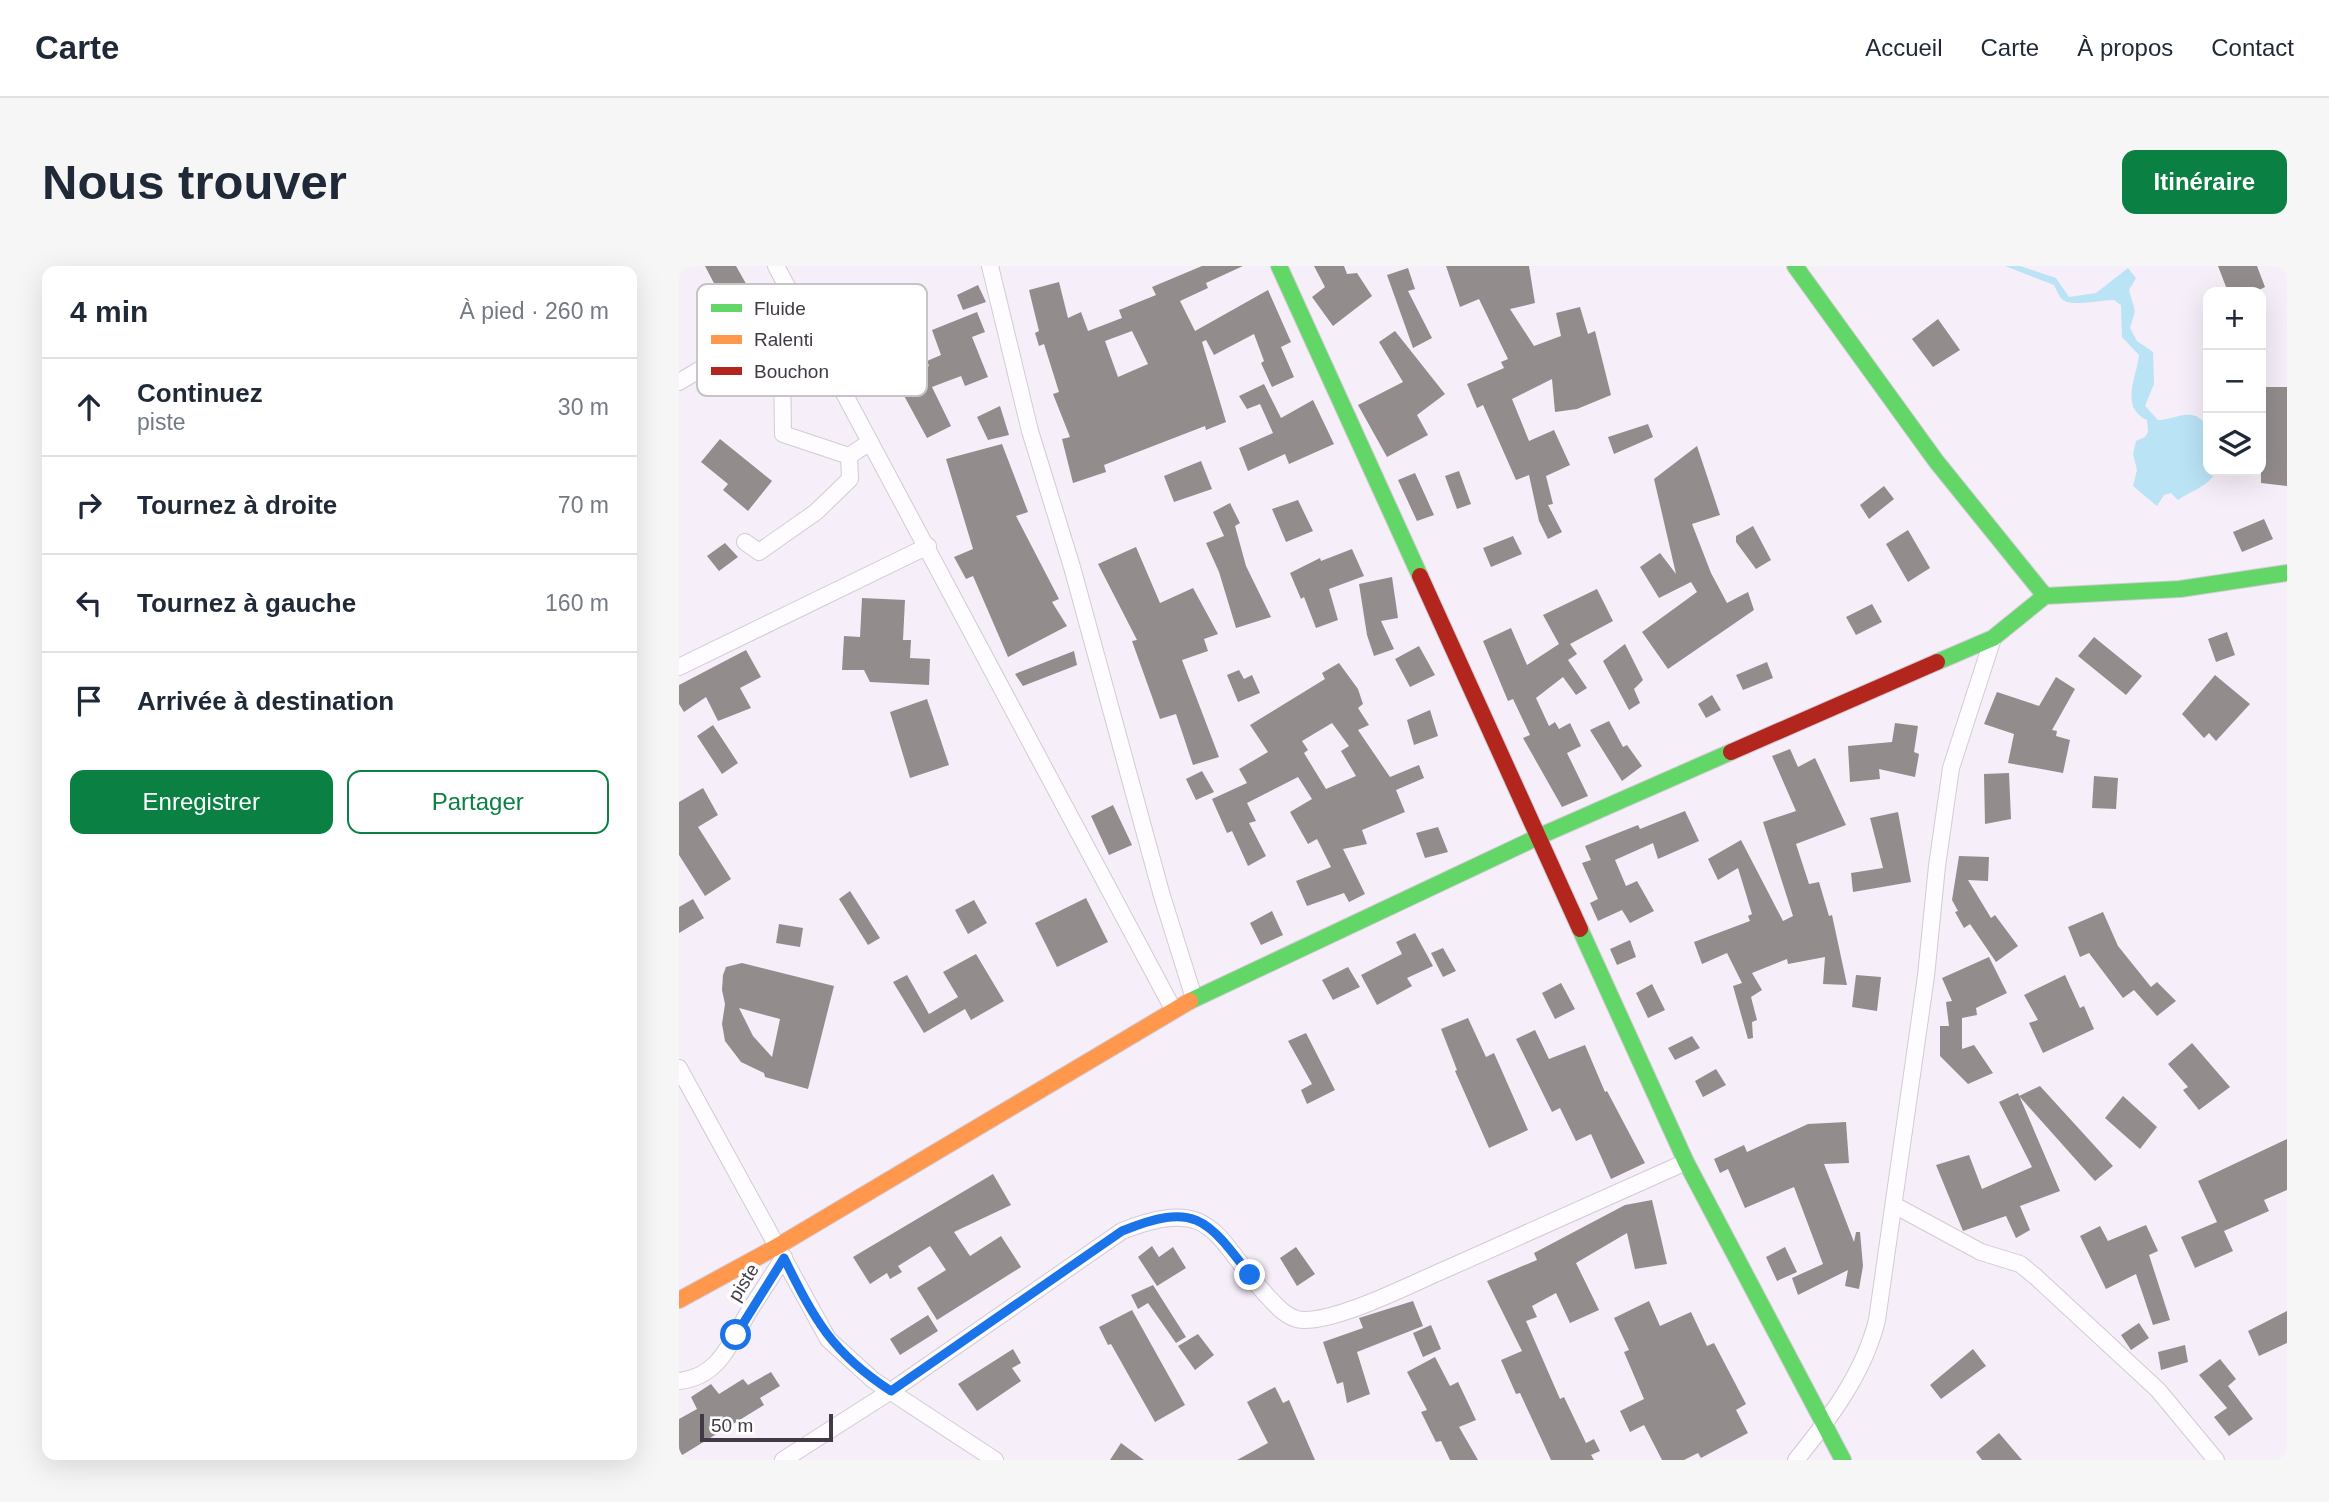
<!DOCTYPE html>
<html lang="fr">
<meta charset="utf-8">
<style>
body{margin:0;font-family:Helvetica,sans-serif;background:#f6f6f7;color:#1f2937}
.controls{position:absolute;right:21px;top:21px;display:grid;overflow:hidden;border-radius:14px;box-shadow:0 7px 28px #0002}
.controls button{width:63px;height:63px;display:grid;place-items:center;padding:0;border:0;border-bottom:2px solid #e0e1e3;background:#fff;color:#1f2937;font:35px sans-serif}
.scale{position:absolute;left:21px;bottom:18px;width:133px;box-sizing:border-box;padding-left:7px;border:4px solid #413a44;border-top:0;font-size:19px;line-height:24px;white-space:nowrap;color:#413a44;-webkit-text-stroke:5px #fff;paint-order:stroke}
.stop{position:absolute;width:21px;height:21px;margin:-16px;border:5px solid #1a73e8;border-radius:50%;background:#fff}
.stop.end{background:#1a73e8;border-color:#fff;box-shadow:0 2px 7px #0008}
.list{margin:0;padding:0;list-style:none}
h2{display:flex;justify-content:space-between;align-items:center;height:91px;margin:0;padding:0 28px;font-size:30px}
h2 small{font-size:23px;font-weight:400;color:#747a83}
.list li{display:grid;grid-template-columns:46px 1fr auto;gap:21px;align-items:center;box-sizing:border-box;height:98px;padding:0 28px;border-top:2px solid #e0e1e3}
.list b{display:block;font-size:26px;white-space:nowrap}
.list p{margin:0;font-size:23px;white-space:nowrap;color:#747a83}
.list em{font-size:23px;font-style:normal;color:#747a83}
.actions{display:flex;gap:14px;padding:21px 28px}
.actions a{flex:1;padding:16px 0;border:2px solid #0b8043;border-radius:14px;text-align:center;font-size:24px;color:#0b8043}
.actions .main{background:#0b8043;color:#fff}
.icon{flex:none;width:38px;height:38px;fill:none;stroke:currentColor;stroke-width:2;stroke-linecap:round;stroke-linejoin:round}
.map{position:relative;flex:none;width:1608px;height:1194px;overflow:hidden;border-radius:14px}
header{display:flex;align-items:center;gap:42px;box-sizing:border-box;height:98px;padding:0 35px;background:#fff;border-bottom:2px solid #e0e1e3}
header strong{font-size:33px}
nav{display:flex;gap:38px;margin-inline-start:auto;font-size:24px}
.intro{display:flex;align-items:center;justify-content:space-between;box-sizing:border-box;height:168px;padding:0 42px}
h1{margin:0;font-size:49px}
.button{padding:18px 32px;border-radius:14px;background:#0b8043;color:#fff;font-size:24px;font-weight:700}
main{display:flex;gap:42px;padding:0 42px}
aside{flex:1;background:#fff;border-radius:14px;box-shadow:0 7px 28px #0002}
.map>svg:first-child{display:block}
</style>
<header>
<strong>Carte</strong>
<nav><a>Accueil</a><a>Carte</a><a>À propos</a><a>Contact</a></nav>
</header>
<div class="intro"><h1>Nous trouver</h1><a class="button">Itinéraire</a></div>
<main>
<aside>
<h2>4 min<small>À pied · 260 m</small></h2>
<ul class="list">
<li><svg class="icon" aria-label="ahead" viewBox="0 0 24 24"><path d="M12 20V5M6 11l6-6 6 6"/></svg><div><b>Continuez</b><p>piste</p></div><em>30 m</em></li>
<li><svg class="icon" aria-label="right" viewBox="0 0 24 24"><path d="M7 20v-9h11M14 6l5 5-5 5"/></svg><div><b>Tournez à droite</b></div><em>70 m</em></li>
<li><svg class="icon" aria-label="left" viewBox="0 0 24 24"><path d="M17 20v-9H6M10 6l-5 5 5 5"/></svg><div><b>Tournez à gauche</b></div><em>160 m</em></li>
<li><svg class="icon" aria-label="arrive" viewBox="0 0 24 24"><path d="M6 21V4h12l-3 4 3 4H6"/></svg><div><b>Arrivée à destination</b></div></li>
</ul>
<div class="actions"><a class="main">Enregistrer</a><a>Partager</a></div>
</aside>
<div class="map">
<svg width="1608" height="1194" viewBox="0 0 1608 1194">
<rect width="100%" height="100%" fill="#f6eef8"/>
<!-- water -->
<path fill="#bae3f6" d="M 1326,0 L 1341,0 L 1377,12 L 1390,31 L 1417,27 L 1449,2 L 1457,12 L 1450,24 L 1456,45 L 1451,62 L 1458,75 L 1474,86 L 1475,118 L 1466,140 L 1479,154 C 1489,154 1504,147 1513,149 C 1535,153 1529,188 1529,205 L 1538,205 C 1529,221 1513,224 1499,234 L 1492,227 L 1485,229 L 1478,240 L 1454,220 L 1458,204 L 1454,188 L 1457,175 L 1466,171 L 1469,166 L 1468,154 C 1440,141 1458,111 1460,89 L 1443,71 L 1442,39 L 1435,34 C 1421,34 1394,41 1384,34 C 1379,30 1378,24 1375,19 Z"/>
<!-- building -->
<path fill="#938c8d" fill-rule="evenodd" d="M 26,0 L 57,0 L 78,37 L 34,63 L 19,35 L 39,25 Z
M 523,0 L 564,0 L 527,17 L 529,22 L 501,35 L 516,65 L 589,24 L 612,76 L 602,81 L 615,111 L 593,121 L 582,97 L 585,95 L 575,68 L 535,89 L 527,74 L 523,76 L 547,156 L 527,164 L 526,160 L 425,199 L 427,206 L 394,217 L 383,173 L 391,171 L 374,128 L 380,126 L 365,78 L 360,80 L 356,67 L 360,65 L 350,24 L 380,16 L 389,52 L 402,46 L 409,65 L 443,52 L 440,44 L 477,29 L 473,21 ZM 453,65 L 469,98 L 439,111 L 426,75 Z
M 635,0 L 665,0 L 668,8 L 678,7 L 693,30 L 654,60 L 633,31 L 646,21 Z
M 767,0 L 850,0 L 856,37 L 831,43 L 855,80 L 882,70 L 877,47 L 901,41 L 909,68 L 916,65 L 932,129 L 898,143 L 876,146 L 873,113 L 833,133 L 850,175 L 875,164 L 891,199 L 867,210 L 874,238 L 869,239 L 883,266 L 869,273 L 860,255 L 850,209 L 837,214 L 804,139 L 798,142 L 788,118 L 825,102 L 822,96 L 829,93 L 800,33 L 781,41 Z
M 1539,0 L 1578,0 L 1586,21 L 1576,26 L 1549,26 Z
M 729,2 L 736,23 L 729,25 L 753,72 L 734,82 L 708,9 Z
M 299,19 L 307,36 L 284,44 L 278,29 Z
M 298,46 L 306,66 L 293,71 L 309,111 L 286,120 L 282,110 L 253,121 L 272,160 L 248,172 L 217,115 L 250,100 L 248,95 L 262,89 L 253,64 Z
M 1259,53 L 1281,84 L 1254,101 L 1233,73 Z
M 716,65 L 766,128 L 738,149 L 749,169 L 708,191 L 679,139 L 724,116 L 700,76 Z
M 585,118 L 602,152 L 634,134 L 655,178 L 610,198 L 606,188 L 569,205 L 560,182 L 594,167 L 581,138 L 568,143 L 560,130 Z
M 1582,121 L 1608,121 L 1608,220 L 1582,217 Z
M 321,140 L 330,169 L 309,174 L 298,151 Z
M 969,158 L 974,171 L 935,188 L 929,171 Z
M 41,173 L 93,215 L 69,245 L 44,224 L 49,218 L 22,196 Z
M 323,178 L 349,246 L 337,250 L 380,333 L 373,336 L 388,360 L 329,391 L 294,310 L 287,313 L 275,291 L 294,283 L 267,193 Z
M 1018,180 L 1041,249 L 1013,258 L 1032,307 L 1048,337 L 1069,326 L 1075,344 L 989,403 L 963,366 L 1018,326 L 1012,316 L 980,332 L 961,301 L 981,287 L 997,308 L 975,213 Z
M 522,195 L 533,223 L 495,236 L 485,210 Z
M 780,205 L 792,238 L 778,243 L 766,210 Z
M 736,207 L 755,249 L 738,255 L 719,214 Z
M 1205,220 L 1215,233 L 1190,253 L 1181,239 Z
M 619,234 L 634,265 L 607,276 L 593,243 Z
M 551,237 L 561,257 L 556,260 L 567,300 L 592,351 L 557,362 L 540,306 L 527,277 L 545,270 L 534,246 Z
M 1585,253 L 1594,273 L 1563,286 L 1554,266 Z
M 1074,260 L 1092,294 L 1077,303 L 1057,276 L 1057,270 Z
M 1229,264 L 1251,302 L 1229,316 L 1207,278 Z
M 834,270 L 843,288 L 812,301 L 804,282 Z
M 46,277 L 59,291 L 40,305 L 28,290 Z
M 457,281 L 481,337 L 514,322 L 539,368 L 525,373 L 529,385 L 503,394 L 540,491 L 514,499 L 497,448 L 481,453 L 453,375 L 458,374 L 419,298 Z
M 673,283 L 685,310 L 650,323 L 659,354 L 637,362 L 625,331 L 622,333 L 611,307 L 641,292 L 642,295 Z
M 713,311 L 719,352 L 702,355 L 715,383 L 695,390 L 688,369 L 680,318 Z
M 918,323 L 934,355 L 891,378 L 898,388 L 889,394 L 908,422 L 897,429 L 884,411 L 857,432 L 870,460 L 876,456 L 880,463 L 891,457 L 902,480 L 888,487 L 909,530 L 883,541 L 844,472 L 851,469 L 834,433 L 829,435 L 804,375 L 832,362 L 848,399 L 880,378 L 864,349 Z
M 183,332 L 226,334 L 224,374 L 232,374 L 231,392 L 251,393 L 250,419 L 191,416 L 185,404 L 163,404 L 165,370 L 181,371 Z
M 1193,338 L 1203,356 L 1177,369 L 1167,351 Z
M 1548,366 L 1556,389 L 1537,396 L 1529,373 Z
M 1415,371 L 1463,410 L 1447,429 L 1399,390 Z
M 946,378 L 964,414 L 955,423 L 961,437 L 950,444 L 924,395 Z
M 740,380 L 756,409 L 731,421 L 716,393 Z
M 67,384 L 82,411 L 61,422 L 72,442 L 39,455 L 27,431 L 5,446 L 0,438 L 0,419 Z
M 395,385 L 398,399 L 344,420 L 336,408 Z
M 1088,396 L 1094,412 L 1064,424 L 1057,409 Z
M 660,397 L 679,423 L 684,438 L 679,442 L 690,459 L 679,464 L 711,511 L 740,499 L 745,512 L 717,524 L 726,546 L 683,564 L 688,578 L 664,583 L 686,628 L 670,636 L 665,627 L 628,640 L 617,615 L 652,601 L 638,573 L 629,578 L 611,546 L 633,533 L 619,511 L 568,537 L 577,555 L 570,557 L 587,590 L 569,600 L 553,565 L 548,567 L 533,533 L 568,517 L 560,503 L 589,486 L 571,459 L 646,413 L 643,407 ZM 653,457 L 670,480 L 662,485 L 677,510 L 647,523 L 625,487 L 629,484 L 623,475 Z
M 560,404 L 565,413 L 573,409 L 581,427 L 559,436 L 548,409 Z
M 1536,409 L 1571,438 L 1537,475 L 1530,467 L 1525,472 L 1503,448 Z
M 1377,411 L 1396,423 L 1373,464 L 1378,465 L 1377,470 L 1391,474 L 1384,507 L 1329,497 L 1335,468 L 1305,458 L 1318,426 L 1360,440 Z
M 1033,429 L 1042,444 L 1027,452 L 1019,438 Z
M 248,433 L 270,499 L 231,512 L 211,446 Z
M 751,444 L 759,470 L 735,479 L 728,454 Z
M 930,455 L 944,481 L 948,479 L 963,500 L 943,515 L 911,464 Z
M 1216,457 L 1239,460 L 1235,486 L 1240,488 L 1236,511 L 1200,503 L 1201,513 L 1171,516 L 1169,480 L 1213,476 Z
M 34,459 L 59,497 L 43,508 L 18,470 Z
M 1111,483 L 1119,501 L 1136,492 L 1167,559 L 1117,578 L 1130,618 L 1140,616 L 1150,650 L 1153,649 L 1168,719 L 1144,718 L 1146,691 L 1109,698 L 1108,693 L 1073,707 L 1083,724 L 1072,731 L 1078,754 L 1073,756 L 1074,772 L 1069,773 L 1054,720 L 1063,717 L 1048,687 L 1023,698 L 1015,676 L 1071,655 L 1069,650 L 1073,648 L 1059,602 L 1039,614 L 1029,593 L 1062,574 L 1104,655 L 1114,650 L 1084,556 L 1117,545 L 1093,490 Z
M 523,505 L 535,526 L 517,534 L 507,513 Z
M 1330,507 L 1332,553 L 1306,558 L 1305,508 Z
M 1415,510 L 1439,512 L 1437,543 L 1413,542 Z
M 24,522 L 39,549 L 19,561 L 52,613 L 26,630 L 0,589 L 0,536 Z
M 434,539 L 453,579 L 430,589 L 412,550 Z
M 1006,545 L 1020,575 L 979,593 L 974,577 L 936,594 L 947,620 L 958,615 L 975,645 L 951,657 L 943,644 L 919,655 L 911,637 L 919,633 L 903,597 L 912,594 L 906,580 L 959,559 L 961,563 Z
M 1219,546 L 1232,616 L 1174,626 L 1172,607 L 1204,602 L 1191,552 Z
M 759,561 L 769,586 L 746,592 L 737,567 Z
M 1280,590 L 1310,591 L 1309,615 L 1289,614 L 1312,652 L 1316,649 L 1339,680 L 1317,696 L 1291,658 L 1285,662 L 1276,646 L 1279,645 L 1273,634 Z
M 171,625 L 201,672 L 189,679 L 160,633 Z
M 407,632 L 429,676 L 378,701 L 356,657 Z
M 14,633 L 25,652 L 0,667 L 0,641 Z
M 295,634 L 308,657 L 289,668 L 276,644 Z
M 593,645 L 604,669 L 582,679 L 571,657 Z
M 1424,646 L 1439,680 L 1472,721 L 1478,716 L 1497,735 L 1478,750 L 1455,724 L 1444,732 L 1410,687 L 1401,691 L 1389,661 Z
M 100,658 L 124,662 L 121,681 L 97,677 Z
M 736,667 L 754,700 L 728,712 L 733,720 L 698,739 L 682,709 L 723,688 L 717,676 Z
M 951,674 L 957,691 L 938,699 L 931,683 Z
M 764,682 L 777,705 L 764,711 L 752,687 Z
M 297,688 L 325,735 L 292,754 L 286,743 L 245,767 L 214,716 L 228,709 L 250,748 L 279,731 L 264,706 Z
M 1310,691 L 1328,727 L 1297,742 L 1298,749 L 1283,752 L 1283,783 L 1295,779 L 1314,807 L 1289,818 L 1261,790 L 1261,760 L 1270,760 L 1267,736 L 1273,735 L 1263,712 Z
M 63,697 L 155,720 L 129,823 L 86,811 L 85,807 L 62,796 L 46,775 L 43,758 L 46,738 L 43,724 L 44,709 L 47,701 ZM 60,742 L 101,753 L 93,791 L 74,770 Z
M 669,701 L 681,721 L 654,734 L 643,714 Z
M 1177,709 L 1202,711 L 1198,745 L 1173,741 Z
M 1386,709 L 1401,742 L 1405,740 L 1415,763 L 1364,787 L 1350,757 L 1359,754 L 1345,729 Z
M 882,717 L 896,743 L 876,753 L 863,727 Z
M 973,718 L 986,744 L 969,752 L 957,727 Z
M 789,752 L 807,791 L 815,787 L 849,864 L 810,882 L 776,805 L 778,804 L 762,763 Z
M 856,764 L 870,793 L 906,779 L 926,826 L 928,825 L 966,897 L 932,913 L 912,868 L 897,875 L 881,842 L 873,846 L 837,773 Z
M 627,767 L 656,824 L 628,838 L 622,824 L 633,818 L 609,775 Z
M 1013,770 L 1021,782 L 996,794 L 989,782 Z
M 1513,777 L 1551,821 L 1520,844 L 1504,824 L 1509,821 L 1489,798 Z
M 1037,803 L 1047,819 L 1024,831 L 1016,815 Z
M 1361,820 L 1434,900 L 1416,915 L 1340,830 Z
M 1339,827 L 1381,925 L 1341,940 L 1351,964 L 1337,972 L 1327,950 L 1284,965 L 1257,899 L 1290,889 L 1303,923 L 1353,901 L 1320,836 Z
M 1444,830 L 1478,861 L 1461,883 L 1426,852 Z
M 1167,856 L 1170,897 L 1145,898 L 1175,976 L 1177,966 L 1181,966 L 1184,1000 L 1180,1023 L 1166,1020 L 1169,1004 L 1119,1029 L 1113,1012 L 1144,998 L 1115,921 L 1066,942 L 1049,903 L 1041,907 L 1035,893 L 1065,879 L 1068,886 L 1129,858 Z
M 1608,873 L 1608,924 L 1585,934 L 1590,945 L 1545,965 L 1554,985 L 1516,1002 L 1502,971 L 1538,956 L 1519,915 Z
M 314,908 L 332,939 L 275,966 L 291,990 L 322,970 L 342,1001 L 258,1054 L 238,1022 L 267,1004 L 251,980 L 219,1000 L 223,1006 L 211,1013 L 208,1007 L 191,1018 L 174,991 Z
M 973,934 L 988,998 L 956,1003 L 948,967 L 897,997 L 920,1044 L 891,1057 L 877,1027 L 853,1040 L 858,1051 L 847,1055 L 881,1133 L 885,1131 L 907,1177 L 915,1173 L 921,1185 L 912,1189 L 915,1194 L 872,1194 L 841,1127 L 837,1128 L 822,1094 L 843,1085 L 808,1015 L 858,994 L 855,987 L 946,939 Z
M 1467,959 L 1479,985 L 1470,989 L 1491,1054 L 1474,1059 L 1457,1008 L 1427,1023 L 1401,970 L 1421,960 L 1429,975 Z
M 473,980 L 480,991 L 494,981 L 507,1002 L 478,1020 L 459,991 Z
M 617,981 L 636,1008 L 618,1020 L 601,992 Z
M 1106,981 L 1118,1006 L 1098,1015 L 1087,991 Z
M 474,1019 L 507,1071 L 497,1077 L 469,1037 L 459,1043 L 452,1029 Z
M 734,1035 L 744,1060 L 678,1086 L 691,1128 L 668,1137 L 664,1116 L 658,1118 L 644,1076 L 684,1062 L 680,1052 Z
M 970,1035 L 981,1060 L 1012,1046 L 1028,1080 L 1035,1077 L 1067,1138 L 1057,1144 L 1069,1167 L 1022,1192 L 1019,1187 L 1005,1194 L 983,1194 L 965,1159 L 951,1166 L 941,1145 L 965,1133 L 945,1086 L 950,1084 L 935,1052 Z
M 453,1044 L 506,1139 L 476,1156 L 432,1078 L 429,1079 L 420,1061 Z
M 1608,1045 L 1608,1077 L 1580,1090 L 1569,1065 Z
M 249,1049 L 259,1065 L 221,1089 L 211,1073 Z
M 1460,1057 L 1470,1072 L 1452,1084 L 1442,1069 Z
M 752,1059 L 762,1083 L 744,1091 L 734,1067 Z
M 519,1068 L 535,1089 L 516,1104 L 499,1080 Z
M 1506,1079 L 1509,1096 L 1482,1104 L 1479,1086 Z
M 334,1083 L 342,1097 L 333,1102 L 342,1115 L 298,1145 L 279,1118 Z
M 1294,1083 L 1307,1100 L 1262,1133 L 1251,1119 Z
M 756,1091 L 771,1120 L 779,1116 L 797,1154 L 780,1161 L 799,1194 L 771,1194 L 762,1175 L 757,1176 L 742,1146 L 748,1144 L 728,1106 Z
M 1541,1093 L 1557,1113 L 1549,1120 L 1574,1153 L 1550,1170 L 1535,1151 L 1548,1142 L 1520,1109 Z
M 92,1106 L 101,1120 L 81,1132 L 85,1139 L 0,1191 L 0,1153 L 18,1143 L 12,1131 L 32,1118 L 40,1128 L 64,1113 L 69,1119 Z
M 596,1121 L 604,1137 L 610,1134 L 636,1194 L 558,1194 L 589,1177 L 568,1136 Z
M 1320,1167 L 1343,1194 L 1303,1194 L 1297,1186 Z
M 442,1177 L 465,1194 L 431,1194 Z"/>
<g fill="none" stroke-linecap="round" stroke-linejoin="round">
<!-- street casing -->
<g stroke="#d2cbd4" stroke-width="18">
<path id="street" d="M 97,0 L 494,743
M 311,0 L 351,165 L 393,301 L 483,630 L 515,732
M 103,95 L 104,168 L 170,190
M 0,116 L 120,44
M 66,276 L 80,286 L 137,246 L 171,213 L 170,190 L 191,176
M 0,401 L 249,280
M 0,802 L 149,1073 L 194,1114 L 316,1194
M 1215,939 L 1302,986 L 1341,998 L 1357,1011 L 1479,1124 L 1537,1194
M 0,1115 C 40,1111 51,1077 69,1047 C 81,1028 93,1010 105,991
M 104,1194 L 212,1125 L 443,965 C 540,926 536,978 594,1036 C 602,1045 612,1054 625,1054 C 662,1054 730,1019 765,1004 C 845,968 926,932 1007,896
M 1117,1194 C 1151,1152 1185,1107 1198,1054 L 1247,710 L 1258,600 L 1272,502 L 1314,372"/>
</g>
<!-- fast casing -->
<g stroke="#d2cbd4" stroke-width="18">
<path id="fast" d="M 600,0 L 741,310
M 1116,0 L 1257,195 L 1366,330
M 1258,396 L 1314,372 L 1366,330 L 1501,323 L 1608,307
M 901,663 L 1007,896 L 1164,1194
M 511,735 L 861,570 L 1052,486"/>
</g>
<!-- slow casing -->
<g stroke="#d2cbd4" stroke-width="18">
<path id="slow" d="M 0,1034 L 99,980 L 511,735"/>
</g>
<!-- jam casing -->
<g stroke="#d2cbd4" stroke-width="18">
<path id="jam" d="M 741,310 L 901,663
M 1052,486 L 1258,396"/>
</g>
<!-- street -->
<use href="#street" stroke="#fefcfe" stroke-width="16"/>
<!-- fast -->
<use href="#fast" stroke="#63d668" stroke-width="16"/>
<!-- slow -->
<use href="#slow" stroke="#ff974d" stroke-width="16"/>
<!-- jam -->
<use href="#jam" stroke="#b3261e" stroke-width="16"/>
</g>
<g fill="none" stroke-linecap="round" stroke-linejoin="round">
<!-- route -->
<path stroke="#1a73e8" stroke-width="9" d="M 57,1069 L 105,992 C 135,1053 153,1087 212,1125 L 443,965 C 515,936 527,951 571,1009"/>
</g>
<g text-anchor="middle" stroke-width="7" stroke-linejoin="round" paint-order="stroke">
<!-- street labels -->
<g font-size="19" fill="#413a44" stroke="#fff">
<text transform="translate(64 1016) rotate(-58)" y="7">piste</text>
</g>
</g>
<!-- legend -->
<rect x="18" y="18" width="230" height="112" rx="10" fill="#fff" stroke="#c6c4c7" stroke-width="2"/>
<rect x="32" y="38" width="31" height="8" fill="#63d668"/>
<rect x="32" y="69" width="31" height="9" fill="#ff974d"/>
<rect x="32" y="101" width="31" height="8" fill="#b3261e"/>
<g font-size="19" fill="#413a44">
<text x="75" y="49">Fluide</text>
<text x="75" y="80">Ralenti</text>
<text x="75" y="112">Bouchon</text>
</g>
</svg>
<div class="controls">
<button>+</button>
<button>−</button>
<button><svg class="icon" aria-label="layers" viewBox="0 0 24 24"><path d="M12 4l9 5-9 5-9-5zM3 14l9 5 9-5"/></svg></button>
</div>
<div class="scale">50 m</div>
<div class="stop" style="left:57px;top:1069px"></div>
<div class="stop end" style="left:571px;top:1009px"></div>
</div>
</main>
